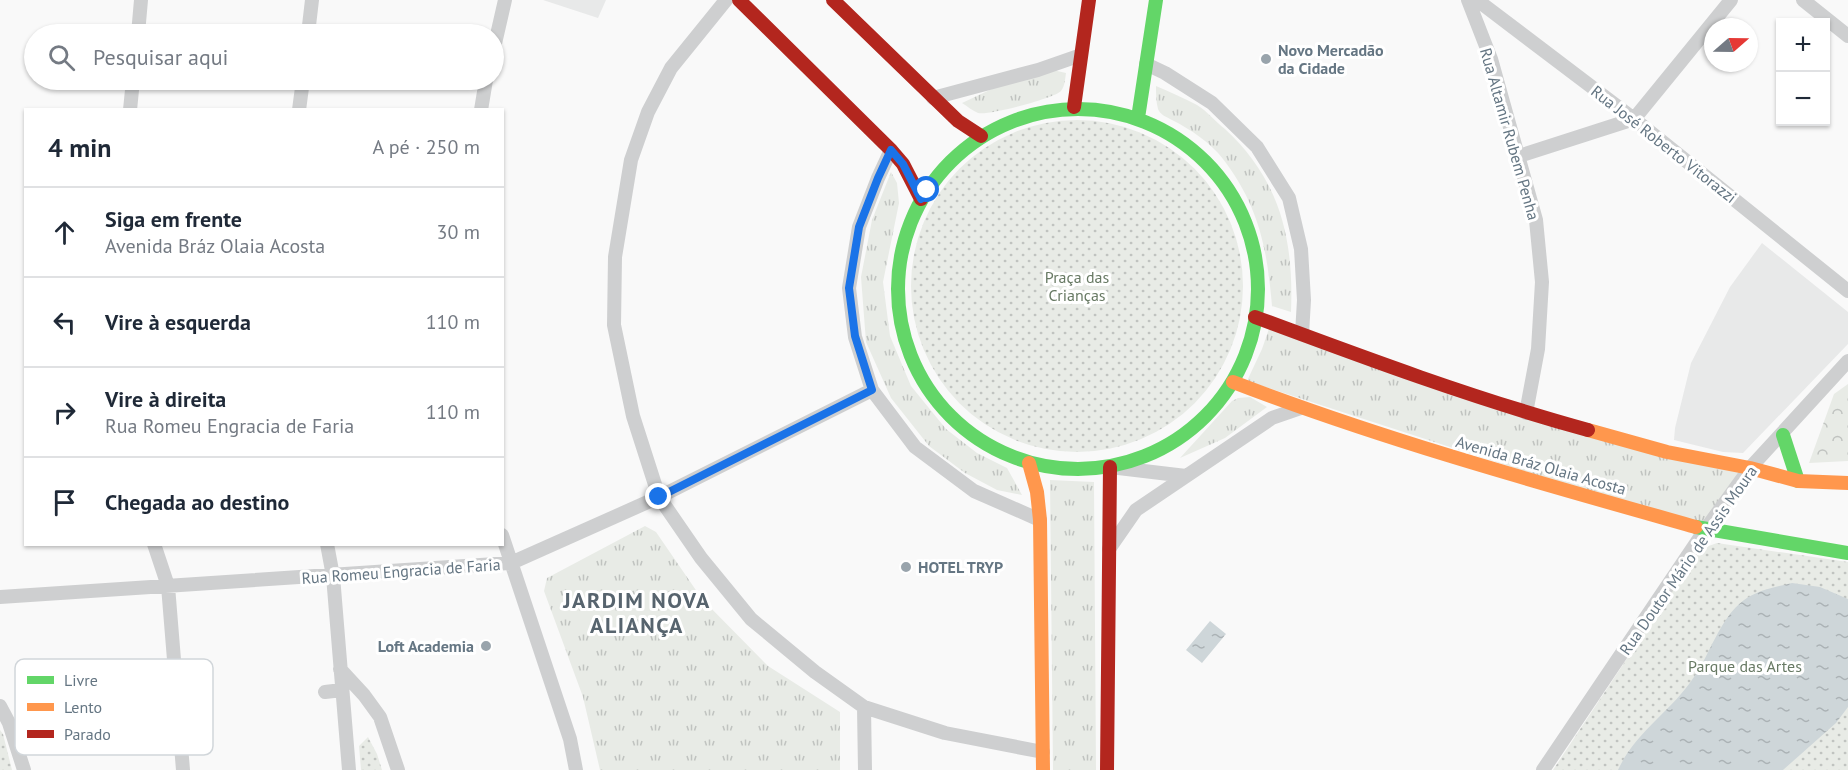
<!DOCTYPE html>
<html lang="pt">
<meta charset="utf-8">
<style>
body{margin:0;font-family:"PT Sans",sans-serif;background:#f2f2f3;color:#1f2937}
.controls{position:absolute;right:18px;top:18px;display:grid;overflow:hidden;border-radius:0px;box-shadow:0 2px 4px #0004}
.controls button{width:54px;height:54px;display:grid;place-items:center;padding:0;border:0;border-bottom:2px solid #e0e1e3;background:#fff;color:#1f2937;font:30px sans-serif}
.compass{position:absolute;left:1704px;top:18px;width:54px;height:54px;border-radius:50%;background:#fff;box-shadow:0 2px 4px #0004;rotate:70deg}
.stop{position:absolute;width:18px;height:18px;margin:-14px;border:4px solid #1a73e8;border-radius:50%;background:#fff}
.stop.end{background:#1a73e8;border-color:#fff;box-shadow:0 2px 6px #0008}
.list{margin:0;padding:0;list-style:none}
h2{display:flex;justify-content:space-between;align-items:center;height:78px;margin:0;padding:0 24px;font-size:26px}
h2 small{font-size:20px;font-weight:400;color:#747a83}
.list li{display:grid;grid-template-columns:39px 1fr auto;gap:18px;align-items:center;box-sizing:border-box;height:90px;padding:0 24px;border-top:2px solid #e0e1e3}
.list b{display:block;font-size:22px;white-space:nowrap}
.list p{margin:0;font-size:20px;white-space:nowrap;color:#747a83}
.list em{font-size:20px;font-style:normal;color:#747a83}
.icon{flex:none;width:33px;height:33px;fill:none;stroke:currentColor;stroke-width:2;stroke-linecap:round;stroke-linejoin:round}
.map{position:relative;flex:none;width:1848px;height:770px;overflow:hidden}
.search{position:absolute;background:#fff;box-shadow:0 2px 4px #0004;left:24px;top:24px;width:480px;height:66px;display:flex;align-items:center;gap:15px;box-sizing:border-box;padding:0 21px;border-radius:33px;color:#747a83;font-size:22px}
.panel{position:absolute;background:#fff;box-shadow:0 2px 4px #0004;left:24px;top:108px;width:480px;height:438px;border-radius:0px}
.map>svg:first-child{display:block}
</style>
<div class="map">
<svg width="1848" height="770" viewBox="0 0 1848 770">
<defs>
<pattern id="grass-tufts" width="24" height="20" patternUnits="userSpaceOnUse" patternTransform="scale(1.5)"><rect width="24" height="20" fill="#e8ebe6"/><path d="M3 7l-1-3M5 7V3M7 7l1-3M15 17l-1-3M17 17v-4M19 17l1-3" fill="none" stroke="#c0c3c0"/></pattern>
<pattern id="forest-crowns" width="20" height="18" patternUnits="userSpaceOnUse" patternTransform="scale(1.5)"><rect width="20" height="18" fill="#e8ebe6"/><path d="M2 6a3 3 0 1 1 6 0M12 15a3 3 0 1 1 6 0" fill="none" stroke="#c0c3c0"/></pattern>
<pattern id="park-dots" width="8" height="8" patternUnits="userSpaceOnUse" patternTransform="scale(1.5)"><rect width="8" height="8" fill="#e8ebe6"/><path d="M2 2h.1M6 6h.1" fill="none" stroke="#c0c3c0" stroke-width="1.8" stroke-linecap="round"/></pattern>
<pattern id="water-ripples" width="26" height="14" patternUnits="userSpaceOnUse" patternTransform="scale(1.5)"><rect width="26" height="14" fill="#ced6d9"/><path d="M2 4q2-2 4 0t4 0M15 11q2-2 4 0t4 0" fill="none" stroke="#abb2b5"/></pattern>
</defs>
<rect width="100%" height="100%" fill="#f9f9f9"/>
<!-- built -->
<path fill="#e8e9e9" d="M 543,0 L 606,0 L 598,18 Z
M 1762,243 L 1848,312 L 1848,344 L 1743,453 L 1723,452 L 1674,440 L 1675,428 L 1691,363 L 1730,287 Z"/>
<!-- grass -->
<path fill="url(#grass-tufts)" d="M 1053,70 L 1066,73 C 1065,79 1065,86 1061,91 C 1055,98 988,116 978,113 C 973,111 967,106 962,103 L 996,87 Z
M 1156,86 C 1170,92 1184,98 1197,105 C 1207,111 1216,122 1225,129 C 1280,180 1294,239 1291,312 L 1272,306 C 1267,248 1259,206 1223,159 C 1211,143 1190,129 1172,120 C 1167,117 1160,115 1158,109 C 1156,102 1156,93 1156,86 Z
M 891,172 L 897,183 L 899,203 L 883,282 L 890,336 L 911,386 L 946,429 L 977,453 L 1007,468 L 1022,495 L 997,490 L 965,473 L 929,446 L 891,398 L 866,342 L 861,277 L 872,220 Z
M 1271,323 L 1526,413 L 1750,468 L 1705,530 L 1247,381 L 1262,349 Z
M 1250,397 L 1267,407 L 1225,438 L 1180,458 L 1232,401 L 1238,398 Z
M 1050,480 L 1094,482 L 1096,770 L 1053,770 Z
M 645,526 L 656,532 L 702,599 L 768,666 L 840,712 L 840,770 L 600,770 L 583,697 L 544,591 L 547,578 Z"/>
<!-- forest -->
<path fill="url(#forest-crowns)" d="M 1848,384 L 1848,461 L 1809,463 L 1834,394 Z"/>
<!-- park -->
<path fill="url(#park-dots)" d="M911 286a166 166 0 1 1 332 0a166 166 0 1 1-332 0Z
M 1717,543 L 1848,562 L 1848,770 L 1553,770 L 1695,556 L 1703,548 Z
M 0,730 L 3,734 L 12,770 L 0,770 Z
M 368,737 L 377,754 L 382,770 L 361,770 L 359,746 Z"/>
<!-- water -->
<path fill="url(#water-ripples)" d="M 1792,583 L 1820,587 L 1848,599 L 1848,707 L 1836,723 L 1783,770 L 1618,770 C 1636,731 1671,712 1694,677 C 1711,653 1719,619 1744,600 C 1758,590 1776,587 1792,583 Z
M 1210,621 L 1226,634 L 1202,663 L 1186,650 Z"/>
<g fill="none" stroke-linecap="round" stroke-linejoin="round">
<!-- street -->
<path stroke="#cecfd0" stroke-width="14" d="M 726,0 L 671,68 L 648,112 L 631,160 L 615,257 L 614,325 L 633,416 L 659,497 L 701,558 L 751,619 L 815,672 L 864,707 L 945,733 L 1043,752
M 1468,0 L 1491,59 L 1536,220 L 1542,282 L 1538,349 L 1526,413
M 1477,0 L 1634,119 L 1848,291
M 1803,0 L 1848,36
M 138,34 L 141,0
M 308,34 L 312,0
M 494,48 L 505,0
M 1146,64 L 1165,73 L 1212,103 L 1257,147 L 1289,198 L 1301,249 L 1304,300 L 1302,334
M 933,98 L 1038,70 L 1081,55
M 130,110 L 133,80
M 299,110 L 303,80
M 481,110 L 486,80
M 891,150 L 878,178 L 859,227 L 849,288 L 855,337 L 872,390 L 915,447 L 974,491 L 1040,520
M 1519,156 L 1634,119 L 1731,0
M 1110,467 L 1186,476
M 502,535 L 570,739 L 576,770
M 154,544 L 168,586 L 183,770
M 327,544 L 333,576 L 349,770
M 1109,549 L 1136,510 L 1272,418 L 1301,408
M 0,597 L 511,563 L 659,497 L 872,390
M 340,669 L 364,695 L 380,717 L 398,770
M 325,692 L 342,690
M 0,706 L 9,723 L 24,770
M 864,707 L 865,770
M 1543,770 L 1705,530 L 1750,468 L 1848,361"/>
<!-- fast -->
<path stroke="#63d668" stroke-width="14" d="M898 289a180 180 0 1 1 360 0a180 180 0 1 1-360 0Z
M 1138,118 L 1156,0
M 1783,435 L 1798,481
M 1696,527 L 1848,553"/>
<!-- slow -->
<path stroke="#ff974d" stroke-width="14" d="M 1233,382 C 1384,440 1540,483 1696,527
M 1588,430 L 1667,452 L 1750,468 L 1798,481 L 1848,483
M 1029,463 L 1037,492 L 1040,520 L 1043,770"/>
<!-- jam -->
<path stroke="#b3261e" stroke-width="14" d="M 739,0 L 891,150 L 903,164 L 921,199
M 833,0 L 958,121 L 981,136
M 1074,107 L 1089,0
M 1255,317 C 1365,358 1475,399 1588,430
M 1107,770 L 1110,467"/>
</g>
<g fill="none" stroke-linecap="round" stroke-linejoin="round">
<!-- route -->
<path stroke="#1a73e8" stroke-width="8" d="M 659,497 L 872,390 L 855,336 L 849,288 L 859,227 L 878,178 L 891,150 L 903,164 L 921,199 L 927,190"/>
</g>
<!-- markers -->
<g fill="#99a4ac" stroke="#fff" stroke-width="2">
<circle cx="1266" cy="59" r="6"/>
<circle cx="906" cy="567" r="6"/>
<circle cx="486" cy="646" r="6"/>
</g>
<g text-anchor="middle" stroke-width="6" stroke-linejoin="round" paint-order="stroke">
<!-- poi labels -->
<g font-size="16" font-weight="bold" fill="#657683" stroke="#fff" text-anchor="start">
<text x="1278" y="56">Novo Mercadão<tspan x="1278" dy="18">da Cidade</tspan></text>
<text x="918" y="573">HOTEL TRYP</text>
<text x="474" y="652" text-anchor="end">Loft Academia</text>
</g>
<!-- street labels -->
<g font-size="16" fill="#657683" stroke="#fff">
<text transform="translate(1510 134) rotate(74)" y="6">Rua Altamir Rubem Penha</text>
<text transform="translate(1664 144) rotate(38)" y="6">Rua José Roberto Vitorazzi</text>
<text transform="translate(1541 465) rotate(16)" y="6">Avenida Bráz Olaia Acosta</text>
<text transform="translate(1688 560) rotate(-55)" y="6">Rua Doutor Mário de Assis Moura</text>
<text transform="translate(401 571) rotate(-4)" y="6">Rua Romeu Engracia de Faria</text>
</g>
<!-- park labels -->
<g font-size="16" fill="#687a64" stroke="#fff">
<text x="1077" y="283">Praça das<tspan x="1077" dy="18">Crianças</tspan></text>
<text x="1745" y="672">Parque das Artes</text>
</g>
<!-- district labels -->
<g font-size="22" font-weight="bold" letter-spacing="1.5" fill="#57646e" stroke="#fff">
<text x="637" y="608">JARDIM NOVA<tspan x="637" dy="25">ALIANÇA</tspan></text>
</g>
</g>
<!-- legend -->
<rect x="15" y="659" width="198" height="96" rx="9" fill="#fff" stroke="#d1d6da" stroke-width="1.5"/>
<rect x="27" y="676" width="27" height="8" fill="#63d668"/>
<rect x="27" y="703" width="27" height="8" fill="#ff974d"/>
<rect x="27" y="730" width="27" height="8" fill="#b3261e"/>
<g font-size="16" fill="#657683">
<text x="64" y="686">Livre</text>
<text x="64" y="713">Lento</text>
<text x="64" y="740">Parado</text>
</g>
</svg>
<div class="controls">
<button>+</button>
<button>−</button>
</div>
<svg class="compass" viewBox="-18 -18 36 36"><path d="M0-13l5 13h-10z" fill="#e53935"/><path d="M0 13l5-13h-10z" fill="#747a83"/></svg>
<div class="stop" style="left:927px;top:190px"></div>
<div class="stop end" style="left:659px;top:497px"></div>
<div class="search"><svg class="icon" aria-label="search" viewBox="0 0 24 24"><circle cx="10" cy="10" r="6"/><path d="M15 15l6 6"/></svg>Pesquisar aqui</div>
<section class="panel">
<h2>4 min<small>A pé · 250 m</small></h2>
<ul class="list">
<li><svg class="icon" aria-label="ahead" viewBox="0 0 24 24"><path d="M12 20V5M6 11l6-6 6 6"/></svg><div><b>Siga em frente</b><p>Avenida Bráz Olaia Acosta</p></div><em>30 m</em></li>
<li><svg class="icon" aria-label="left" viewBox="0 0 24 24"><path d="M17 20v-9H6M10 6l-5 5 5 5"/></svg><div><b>Vire à esquerda</b></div><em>110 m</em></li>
<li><svg class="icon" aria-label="right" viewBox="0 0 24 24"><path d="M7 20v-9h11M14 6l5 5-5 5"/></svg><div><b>Vire à direita</b><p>Rua Romeu Engracia de Faria</p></div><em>110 m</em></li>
<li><svg class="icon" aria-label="arrive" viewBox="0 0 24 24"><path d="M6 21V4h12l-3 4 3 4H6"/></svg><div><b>Chegada ao destino</b></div></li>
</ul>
</section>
</div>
